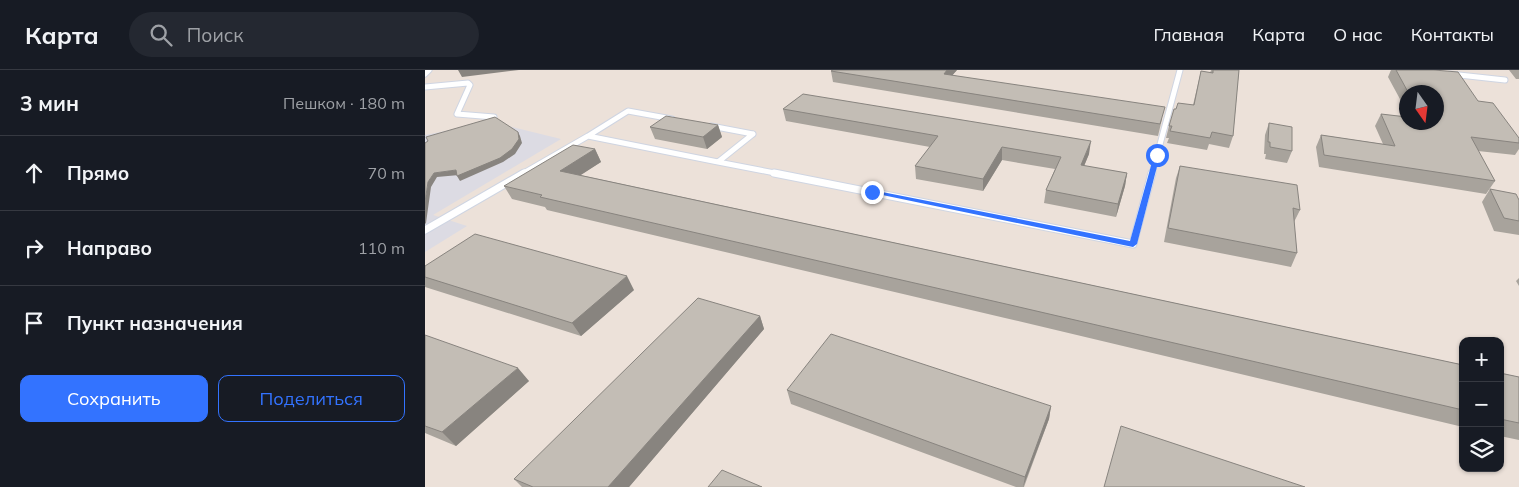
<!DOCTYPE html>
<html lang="ru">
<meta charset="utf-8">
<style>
body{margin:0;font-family:Mulish,sans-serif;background:#242831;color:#f1f3f6}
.controls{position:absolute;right:15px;bottom:15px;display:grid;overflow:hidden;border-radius:10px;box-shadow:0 1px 4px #0004}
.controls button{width:45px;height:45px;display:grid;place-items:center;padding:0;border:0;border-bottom:1px solid #363941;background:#171b24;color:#f1f3f6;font:25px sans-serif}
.compass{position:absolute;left:974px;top:15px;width:45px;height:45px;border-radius:50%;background:#171b24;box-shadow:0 1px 4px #0004;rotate:166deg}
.stop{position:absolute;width:15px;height:15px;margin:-11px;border:4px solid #3373ff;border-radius:50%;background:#fff}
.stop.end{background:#3373ff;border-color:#fff;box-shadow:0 1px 5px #0008}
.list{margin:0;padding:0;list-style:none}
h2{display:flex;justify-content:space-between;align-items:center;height:65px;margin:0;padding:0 20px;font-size:21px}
h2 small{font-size:16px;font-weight:400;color:#9ea1a6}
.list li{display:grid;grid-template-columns:32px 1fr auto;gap:15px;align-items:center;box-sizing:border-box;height:75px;padding:0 20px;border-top:1px solid #363941}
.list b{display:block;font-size:19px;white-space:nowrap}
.list em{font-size:16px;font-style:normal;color:#9ea1a6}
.actions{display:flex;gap:10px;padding:15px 20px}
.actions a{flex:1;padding:11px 0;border:1px solid #3373ff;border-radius:10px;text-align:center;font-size:18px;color:#3373ff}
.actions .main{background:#3373ff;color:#fff}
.icon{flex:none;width:28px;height:28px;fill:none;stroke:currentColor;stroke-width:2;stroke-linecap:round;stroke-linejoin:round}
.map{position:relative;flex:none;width:1094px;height:417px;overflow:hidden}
header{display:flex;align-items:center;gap:30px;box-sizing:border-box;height:70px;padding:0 25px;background:#171b24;border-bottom:1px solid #363941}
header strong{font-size:24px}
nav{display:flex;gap:28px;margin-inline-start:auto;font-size:18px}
.search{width:350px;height:45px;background:#242831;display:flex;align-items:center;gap:12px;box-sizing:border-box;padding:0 18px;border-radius:28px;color:#9ea1a6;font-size:19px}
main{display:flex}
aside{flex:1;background:#171b24}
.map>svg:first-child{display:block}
</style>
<header>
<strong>Карта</strong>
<div class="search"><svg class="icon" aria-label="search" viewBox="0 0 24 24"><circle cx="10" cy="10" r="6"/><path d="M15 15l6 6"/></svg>Поиск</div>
<nav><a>Главная</a><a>Карта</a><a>О нас</a><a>Контакты</a></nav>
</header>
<main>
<aside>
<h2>3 мин<small>Пешком · 180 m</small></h2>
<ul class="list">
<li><svg class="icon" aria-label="ahead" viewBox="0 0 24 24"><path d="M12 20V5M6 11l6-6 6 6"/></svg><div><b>Прямо</b></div><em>70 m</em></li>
<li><svg class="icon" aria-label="right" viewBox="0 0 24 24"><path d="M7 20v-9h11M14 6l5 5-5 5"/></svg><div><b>Направо</b></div><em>110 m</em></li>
<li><svg class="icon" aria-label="arrive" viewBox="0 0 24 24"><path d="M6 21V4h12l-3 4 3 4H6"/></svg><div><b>Пункт назначения</b></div></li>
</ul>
<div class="actions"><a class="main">Сохранить</a><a>Поделиться</a></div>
</aside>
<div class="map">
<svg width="1094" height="417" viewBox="0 0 1094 417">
<rect width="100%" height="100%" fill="#ece1d9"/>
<!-- industrial -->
<path fill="#dcdbe3" d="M 67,52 L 136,69 L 8,145 L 42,156 L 0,182 L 0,65 Z"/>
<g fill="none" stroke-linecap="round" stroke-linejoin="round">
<!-- service-far1 casing -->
<g stroke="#cfd5e2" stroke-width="7">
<path id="service-far1" d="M 0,4 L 4,0
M 1025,4 L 1080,10
M 0,17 L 43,13 L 45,15 L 32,44 L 69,47
M 286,56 L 328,64
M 328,64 L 293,92 L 355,104
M 163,66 L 203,41 L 247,49
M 97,104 L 163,66 L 293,92
M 727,104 L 755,0"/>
</g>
<!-- service casing -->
<g stroke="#cfd5e2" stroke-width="9">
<path id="service" d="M 349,103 L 708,174 L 727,103
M 0,160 L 99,103"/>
</g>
<!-- service-far1 -->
<use href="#service-far1" stroke="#fff" stroke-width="5"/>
<!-- service -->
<use href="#service" stroke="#fff" stroke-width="7"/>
</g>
<!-- wall -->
<path fill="#a8a39c" d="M 408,0 L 532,0 L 527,5 L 737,49 L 733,66 L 408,12 L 406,1 Z
M 786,0 L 814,0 L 808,66 L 804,78 L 784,74 L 782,80 L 742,73 L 744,68 L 741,68 L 744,56 L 751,39 L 768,35 L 776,1 L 785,3 Z
M 966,0 L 1009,0 L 1053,31 L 1094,68 L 1094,79 L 1090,85 L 1053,81 L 1070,111 L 1061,124 L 894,97 L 891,77 L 896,65 L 958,74 L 950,56 L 956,44 L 1012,52 L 1012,22 L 982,22 L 982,42 L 963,7 Z
M 1084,0 L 1094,0 L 1094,9 L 1091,9 Z
M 358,39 L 664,84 L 659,96 L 702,103 L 700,116 L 691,147 L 619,133 L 621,120 L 630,99 L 577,90 L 558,121 L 491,109 L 490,96 L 505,77 L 361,51 Z
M 844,53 L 867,81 L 862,93 L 840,89 L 841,84 L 839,84 L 840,65 Z
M 293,55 L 297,67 L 282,79 L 230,69 L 225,57 Z
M 170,79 L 176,92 L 155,105 L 1038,295 L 1038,357 L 580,248 L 122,140 L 120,137 L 87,129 L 79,116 Z
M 755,96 L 875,140 L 869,152 L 872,183 L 866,197 L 739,172 L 751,108 Z
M 1065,119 L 1094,130 L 1094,165 L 1069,161 L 1057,132 Z
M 0,196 L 209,220 L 156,266 L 0,217 Z
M 1094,208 L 1094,216 L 1091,211 Z
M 335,246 L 339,259 L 204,417 L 97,417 L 89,409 Z
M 0,265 L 104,311 L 31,376 L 0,363 Z
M 1075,303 L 1094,307 L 1094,370 L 1075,366 Z
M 362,320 L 626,336 L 624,349 L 599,417 L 591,417 L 366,334 Z"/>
<!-- shaded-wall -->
<path fill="#88847f" d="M 33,0 L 94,0 L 37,7 Z
M 522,0 L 532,0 L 519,15 L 519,4 Z
M 293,55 L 297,67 L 282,79 L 278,67 Z
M 93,62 L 95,66 L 97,73 L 90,84 L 78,92 L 35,111 L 32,106 Z
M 666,71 L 664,84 L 654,108 L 656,95 Z
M 577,77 L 577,90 L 558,121 L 558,109 Z
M 170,79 L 176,92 L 142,114 L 135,101 Z
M 31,100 L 34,105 L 12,107 L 6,117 L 1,153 L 0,154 L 0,132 L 3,112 L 9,103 Z
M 702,103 L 700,116 L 691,147 L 693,134 Z
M 202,206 L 209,220 L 156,266 L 147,253 Z
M 335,246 L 339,259 L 204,417 L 183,417 Z
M 93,298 L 104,311 L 31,376 L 17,362 Z
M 626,336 L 624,349 L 598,417 L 600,407 Z"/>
<!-- building -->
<path fill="#c3bdb5" stroke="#88847f" d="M 408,0 L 522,0 L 519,4 L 740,37 L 735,54 L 406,1 Z
M 788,0 L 814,0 L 808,66 L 787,62 L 785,68 L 745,61 L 747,56 L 744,56 L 749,39 L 751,39 L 753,33 L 769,35 L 776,1 L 788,3 Z
M 971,0 L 1009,0 L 1033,2 L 1053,31 L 1068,33 L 1094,68 L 1094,73 L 1046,67 L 1070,111 L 899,85 L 896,65 L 970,76 L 956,44 L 982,47 L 982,52 L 1012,52 L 1012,22 L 983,22 Z
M 378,24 L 666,71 L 656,95 L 702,103 L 693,134 L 621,120 L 636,87 L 577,77 L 558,109 L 490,96 L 513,66 L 358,39 Z
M 241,46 L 293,55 L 278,67 L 225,57 Z
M 70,47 L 93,62 L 94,69 L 87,79 L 75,88 L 32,106 L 31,100 L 9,103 L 3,112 L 0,132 L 0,73 L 3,71 L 1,67 Z
M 844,53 L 867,57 L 867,81 L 845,77 L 845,72 L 843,72 Z
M 148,75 L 170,79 L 135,101 L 1038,295 L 1038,340 L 581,234 L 115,127 L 117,125 L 79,116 Z
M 755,96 L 872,115 L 875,140 L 868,138 L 872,183 L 743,158 Z
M 1065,119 L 1091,124 L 1094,130 L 1094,151 L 1079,148 Z
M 50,164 L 202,206 L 147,253 L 0,207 L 0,196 Z
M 273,228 L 335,246 L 183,417 L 108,417 L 89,409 Z
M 406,264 L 626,336 L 600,407 L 362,320 Z
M 0,265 L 93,298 L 17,362 L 0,356 Z
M 1075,303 L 1094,307 L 1094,353 L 1075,349 Z
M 696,356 L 880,417 L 679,417 Z
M 297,400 L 337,417 L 283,417 Z"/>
<!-- route -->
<path fill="#3373ff" d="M 732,83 L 735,85 L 712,174 L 708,177 L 443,122 L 447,120 L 705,171 L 729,85 Z"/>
</svg>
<div class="controls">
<button>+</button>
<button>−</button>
<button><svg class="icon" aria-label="layers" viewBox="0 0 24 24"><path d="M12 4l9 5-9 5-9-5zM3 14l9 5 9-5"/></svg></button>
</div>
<svg class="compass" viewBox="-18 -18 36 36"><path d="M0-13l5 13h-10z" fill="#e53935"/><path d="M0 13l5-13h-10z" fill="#9ea1a6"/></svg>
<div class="stop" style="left:732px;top:85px"></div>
<div class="stop end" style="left:447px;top:122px"></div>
</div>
</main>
